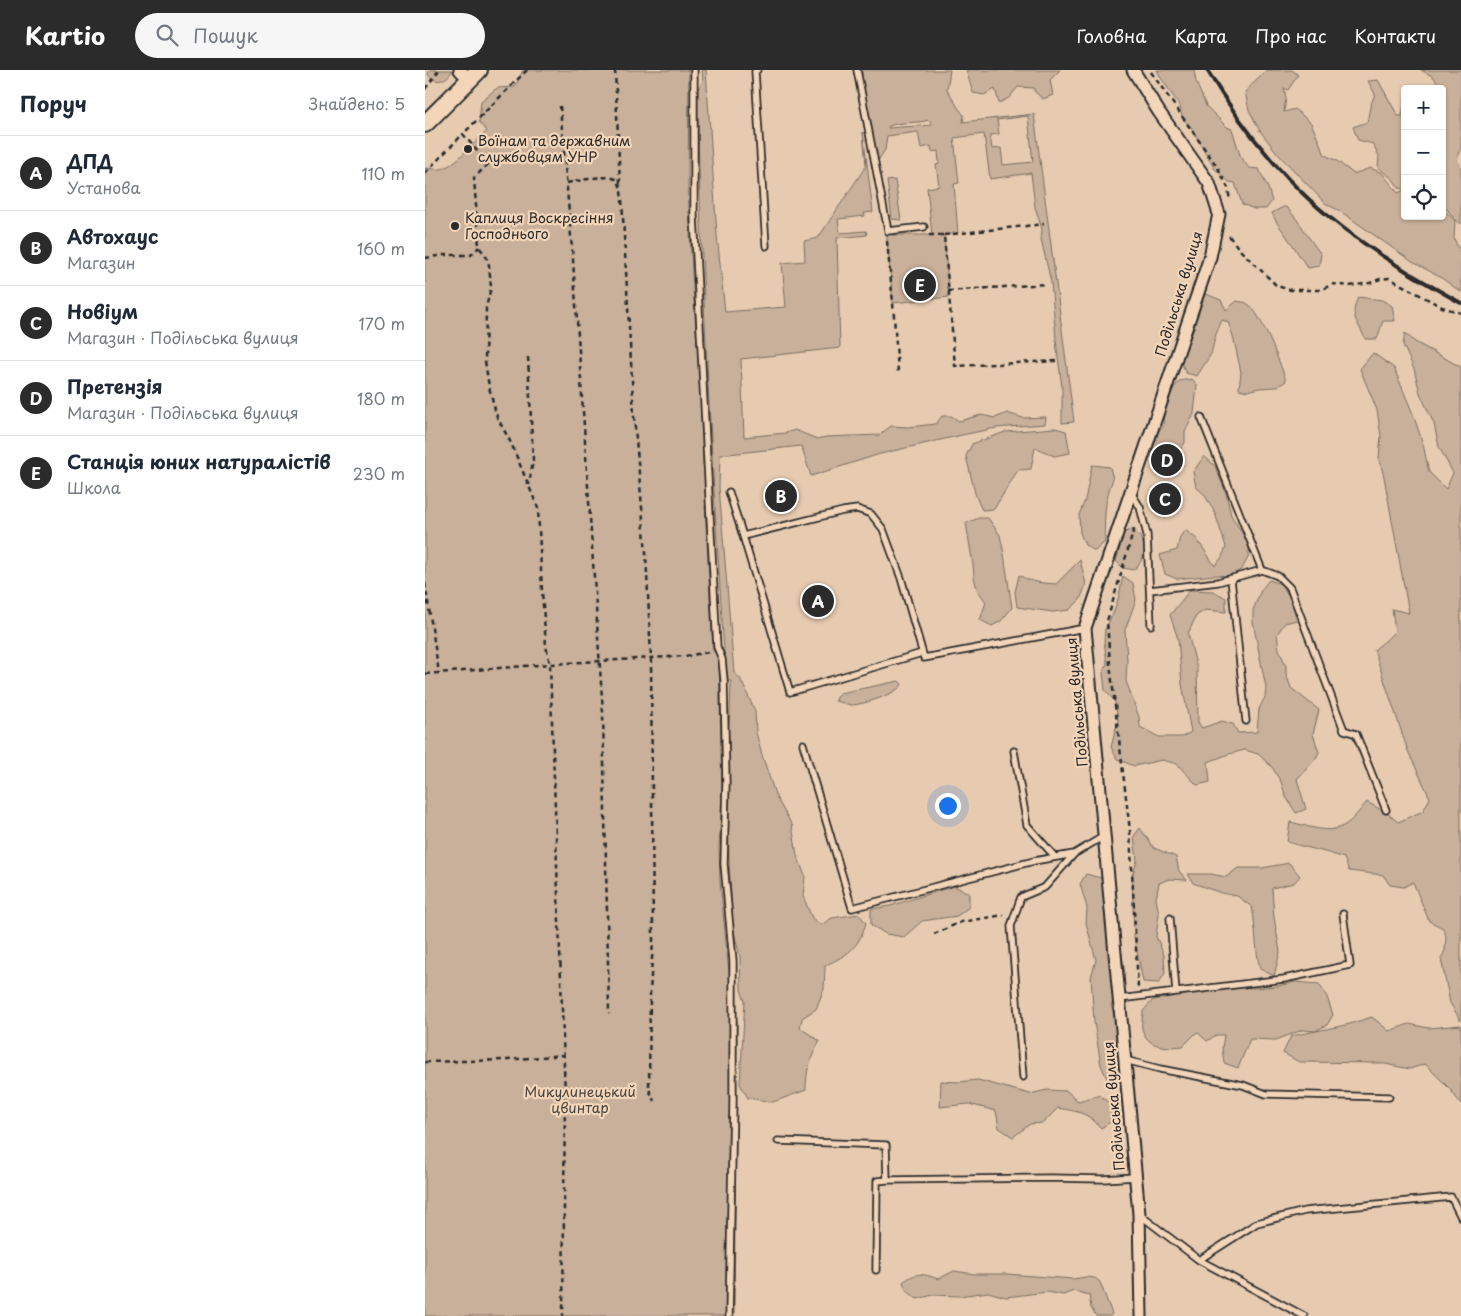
<!DOCTYPE html>
<html lang="uk">
<meta charset="utf-8">
<style>
body{margin:0;font-family:"Playpen Sans",sans-serif;background:#f6f6f7;color:#1f2937}
.controls{position:absolute;right:15px;top:15px;display:grid;overflow:hidden;border-radius:5px;box-shadow:0 1px 4px #0004}
.controls button{width:45px;height:45px;display:grid;place-items:center;padding:0;border:0;border-bottom:1px solid #e0e1e3;background:#fff;color:#1f2937;font:25px sans-serif}
.you{position:absolute;left:522px;top:735px;width:18px;height:18px;margin:-12px;border:4px solid #fff;border-radius:50%;background:#1a73e8;box-shadow:0 0 0 8px #1a73e833}
.badge{display:grid;place-items:center;width:32px;height:32px;border-radius:50%;background:#2b2b2b;color:#fff;font-size:16px;font-weight:700}
.pin{position:absolute;translate:-50% -50%;border:2px solid #fff;box-shadow:0 1px 5px #0006}
.list{margin:0;padding:0;list-style:none}
h2{display:flex;justify-content:space-between;align-items:center;height:65px;margin:0;padding:0 20px;font-size:21px}
h2 small{font-size:16px;font-weight:400;color:#747a83}
.list li{display:grid;grid-template-columns:32px 1fr auto;gap:15px;align-items:center;box-sizing:border-box;height:75px;padding:0 20px;border-top:1px solid #e0e1e3}
.list b{display:block;font-size:19px;white-space:nowrap}
.list p{margin:0;font-size:16px;white-space:nowrap;color:#747a83}
.list em{font-size:16px;font-style:normal;color:#747a83}
.icon{flex:none;width:28px;height:28px;fill:none;stroke:currentColor;stroke-width:2;stroke-linecap:round;stroke-linejoin:round}
.map{position:relative;flex:none;width:1036px;height:1246px;overflow:hidden}
header{display:flex;align-items:center;gap:30px;box-sizing:border-box;height:70px;padding:0 25px;background:#2b2b2b;color:#fff}
header strong{font-size:24px}
nav{display:flex;gap:28px;margin-inline-start:auto;font-size:18px}
.search{width:350px;height:45px;background:#f6f6f7;display:flex;align-items:center;gap:12px;box-sizing:border-box;padding:0 18px;border-radius:28px;color:#747a83;font-size:19px}
main{display:flex}
aside{flex:1;background:#fff}
.map>svg:first-child{display:block}
</style>
<header>
<strong>Kartio</strong>
<div class="search"><svg class="icon" aria-label="search" viewBox="0 0 24 24"><circle cx="10" cy="10" r="6"/><path d="M15 15l6 6"/></svg>Пошук</div>
<nav><a>Головна</a><a>Карта</a><a>Про нас</a><a>Контакти</a></nav>
</header>
<main>
<aside>
<h2>Поруч<small>Знайдено: 5</small></h2>
<ul class="list">
<li><span class="badge">A</span><div><b>ДПД</b><p>Установа</p></div><em>110 m</em></li>
<li><span class="badge">B</span><div><b>Автохаус</b><p>Магазин</p></div><em>160 m</em></li>
<li><span class="badge">C</span><div><b>Новіум</b><p>Магазин · Подільська вулиця</p></div><em>170 m</em></li>
<li><span class="badge">D</span><div><b>Претензія</b><p>Магазин · Подільська вулиця</p></div><em>180 m</em></li>
<li><span class="badge">E</span><div><b>Станція юних натуралістів</b><p>Школа</p></div><em>230 m</em></li>
</ul>
</aside>
<div class="map">
<svg width="1036" height="1246" viewBox="0 0 1036 1246">
<rect width="100%" height="100%" fill="#e7cbb1"/>
<filter id="ink" filterUnits="userSpaceOnUse"><feTurbulence type="fractalNoise" baseFrequency=".02" numOctaves="2"/><feDisplacementMap in="SourceGraphic" scale="10" xChannelSelector="R" yChannelSelector="G"/><feConvolveMatrix kernelMatrix="1 2 1 2 8 2 1 2 1" color-interpolation-filters="sRGB"/></filter>
<g filter="url(#ink)">
<!-- green -->
<path fill="#c8b09a" stroke="#7a6e62" fill-rule="evenodd" d="M 5,0 L 27,0 L 27,1 C 22,11 9,15 3,4 Z
M 98,0 L 264,0 L 263,119 L 267,203 L 276,330 L 278,395 L 283,397 L 282,433 L 280,436 L 288,581 L 294,587 L 297,726 L 294,777 L 295,812 L 303,893 L 312,952 L 309,1246 L 0,1246 L 0,98 C 5,98 11,100 16,99 C 28,97 52,70 62,61 L 54,52 L 56,31 L 72,18 L 90,17 Z
M 277,0 L 281,0 L 292,165 L 300,242 L 361,237 L 357,193 L 380,191 L 379,171 L 393,168 L 441,96 L 438,62 L 448,142 L 439,143 L 440,146 L 413,149 L 415,163 L 441,161 L 442,165 L 412,168 L 415,278 L 316,289 L 319,367 L 360,363 L 370,360 L 392,369 L 401,367 L 454,365 L 466,356 L 483,357 L 511,354 L 517,346 L 526,346 L 534,351 L 556,345 L 570,348 L 582,343 L 598,348 L 621,347 L 620,354 L 571,358 L 537,365 L 455,384 L 386,406 L 376,376 L 295,385 L 294,417 L 309,603 L 315,608 L 330,641 L 331,662 L 336,682 L 351,727 L 367,755 L 372,785 L 380,806 L 378,826 L 387,848 L 396,855 L 407,848 L 434,844 L 441,853 C 432,881 424,883 400,896 L 399,919 L 391,939 L 377,948 L 375,958 L 395,971 C 385,988 381,1001 381,1020 L 348,1032 L 323,1028 L 315,1014 L 320,931 L 316,920 L 315,887 L 304,841 L 306,826 L 304,791 L 302,667 L 305,644 L 306,611 L 301,611 C 288,414 276,218 272,20 L 278,11 Z
M 437,0 L 525,0 L 522,20 C 529,28 531,37 539,45 L 538,52 L 609,44 L 649,352 L 637,353 L 637,317 L 632,280 L 626,212 L 616,169 L 617,159 L 610,137 L 606,103 L 565,109 L 559,64 L 529,68 L 534,113 L 529,114 L 533,163 L 519,165 L 524,227 L 468,233 L 462,169 L 463,161 L 467,165 L 507,165 L 502,118 L 514,116 L 511,95 L 514,94 L 513,81 L 507,82 L 506,76 L 496,78 L 493,62 L 462,66 L 460,80 L 452,92 L 448,93 L 444,71 L 446,55 L 434,27 L 437,12 ZM 603,46 L 608,92 L 578,95 L 576,78 L 567,79 L 565,65 L 574,64 L 572,50 ZM 504,50 L 507,55 L 463,58 L 464,56 C 477,51 491,54 504,50 Z
M 541,0 L 635,0 L 625,10 L 628,25 L 618,29 L 609,21 L 609,18 L 593,17 L 584,28 L 574,33 L 570,19 L 559,25 L 548,23 Z
M 732,0 L 769,0 L 771,12 L 781,36 L 802,57 L 807,59 L 816,88 L 824,98 L 834,99 L 843,118 L 847,131 L 841,139 L 829,139 L 817,134 L 810,113 L 804,112 L 789,98 L 766,57 L 757,48 L 755,36 L 736,8 Z
M 841,0 L 867,0 L 873,5 L 863,20 L 859,18 L 861,28 L 859,42 L 870,39 L 886,53 L 900,85 L 912,91 L 929,104 L 945,98 L 957,103 L 973,123 L 980,120 L 980,146 L 1017,146 L 1017,138 L 1030,151 L 1029,168 L 1033,178 L 1036,178 L 1036,222 L 1015,207 L 986,191 L 915,141 L 901,134 L 853,84 L 835,61 L 824,40 L 820,22 C 827,13 835,9 841,0 Z
M 996,0 L 1036,0 L 1036,79 L 1034,81 L 1032,91 L 1036,96 L 1036,154 L 1032,152 L 1017,133 L 1017,39 L 1019,36 L 1017,19 L 1015,19 L 1009,7 Z
M 953,10 L 973,46 L 977,46 L 980,28 L 980,119 L 974,118 L 968,109 L 953,98 L 954,86 L 948,74 L 933,70 L 928,57 L 942,52 L 945,37 L 950,24 L 943,11 Z
M 470,110 L 476,150 L 467,149 L 462,111 Z
M 858,137 L 861,137 C 876,152 882,167 896,184 L 894,196 L 883,198 C 875,188 870,177 862,167 C 857,159 851,153 847,143 Z
M 781,224 L 796,230 L 801,240 L 812,231 C 815,232 821,232 823,234 C 835,241 857,297 861,311 L 852,317 L 834,318 L 822,321 L 814,319 L 816,302 L 808,266 L 803,252 L 797,250 L 791,264 L 786,284 L 772,306 L 761,303 L 756,292 L 757,288 L 768,261 L 774,234 Z
M 933,227 L 957,230 L 967,236 L 970,251 L 958,251 L 952,269 L 940,269 C 933,251 924,248 933,227 Z
M 980,263 L 990,272 L 1036,297 L 1036,951 L 1025,933 L 1016,889 L 1020,880 L 1021,866 L 1018,858 L 1004,851 L 988,812 L 979,817 L 965,815 L 958,805 L 924,801 L 919,788 C 901,781 881,778 862,772 L 865,752 C 880,755 901,764 916,757 C 926,753 935,740 942,732 L 962,743 L 973,752 L 998,741 L 1005,728 L 983,681 L 949,580 L 961,570 L 970,561 L 967,539 L 984,543 L 959,407 L 954,388 L 956,366 L 952,340 L 935,299 L 948,283 L 969,298 L 988,344 L 998,374 L 1004,402 L 1021,419 L 1028,403 L 1014,377 L 1009,354 L 995,323 L 989,299 L 978,275 Z
M 767,309 L 772,315 L 769,344 L 760,362 L 760,373 L 754,381 L 735,386 L 728,386 L 727,376 L 732,363 L 738,356 L 739,351 L 736,342 L 748,319 L 754,311 Z
M 630,358 L 641,361 L 645,383 L 629,386 L 610,377 L 606,399 L 593,400 L 569,439 L 557,440 L 551,427 L 541,386 L 547,374 L 580,362 Z
M 779,386 L 790,396 L 801,423 L 806,445 L 824,474 L 824,486 L 817,499 L 805,506 L 790,505 L 752,509 L 740,504 L 735,485 L 752,480 L 755,467 L 760,460 L 772,469 L 790,496 L 797,487 L 801,477 L 790,443 L 779,424 L 771,417 L 768,402 Z
M 667,395 L 685,397 L 688,409 C 679,430 679,450 680,472 L 670,481 L 660,475 L 655,463 L 654,445 L 660,430 Z
M 554,448 L 563,448 L 575,465 L 579,484 L 587,538 L 576,551 L 567,556 L 555,550 L 561,532 L 552,519 L 549,507 L 548,495 L 541,453 Z
M 708,458 C 722,475 724,483 709,500 L 698,498 L 691,491 L 699,463 Z
M 655,490 L 661,514 L 655,530 L 644,540 L 628,542 L 592,537 L 590,522 L 594,505 C 607,513 618,513 631,514 Z
M 698,506 L 708,513 L 711,530 L 700,560 L 702,590 L 701,611 L 714,647 L 715,657 L 734,667 L 757,667 L 766,662 L 757,614 L 753,569 L 745,545 L 765,520 L 788,521 L 801,528 L 801,542 L 780,540 L 771,546 L 763,564 L 772,598 L 773,652 L 777,658 L 797,651 L 808,654 L 813,663 L 832,662 L 834,639 L 840,627 L 841,618 L 828,552 L 828,540 L 836,520 L 844,510 L 856,514 L 866,529 L 872,550 L 860,553 L 852,564 L 854,579 L 861,596 L 861,604 L 866,618 L 894,640 L 888,664 L 894,682 L 890,690 L 872,709 L 881,739 L 871,743 L 861,727 L 856,712 L 847,697 L 833,684 L 820,680 L 804,684 L 783,692 L 785,712 L 772,715 L 752,694 L 737,690 L 709,696 L 692,689 L 686,677 L 693,650 L 690,632 L 680,620 L 678,603 L 682,593 L 679,571 L 680,559 L 688,544 L 694,526 Z
M 474,611 L 477,614 C 473,624 437,635 426,635 C 421,634 415,632 410,631 L 415,623 Z
M 715,758 L 729,778 L 751,787 L 754,801 L 762,810 L 744,809 L 734,813 L 731,829 L 734,844 L 731,866 L 739,885 L 740,903 L 734,913 L 718,912 L 709,867 L 707,806 L 712,791 L 709,766 Z
M 864,793 L 875,806 L 869,813 L 847,818 L 849,847 L 855,882 L 849,906 L 835,899 C 830,878 831,858 827,837 L 812,826 L 796,823 L 768,813 L 763,804 L 786,804 L 801,807 L 813,798 L 837,798 Z
M 661,804 L 676,808 L 687,823 L 685,850 L 696,878 L 700,904 L 695,918 L 686,935 L 691,951 L 701,970 L 699,988 L 692,1008 L 683,1011 L 676,995 L 669,952 L 666,907 L 671,890 L 661,853 L 662,838 L 655,814 Z
M 529,816 L 544,823 L 544,837 L 532,846 L 497,851 L 479,867 L 461,864 L 446,855 L 446,839 L 465,836 Z
M 870,912 L 894,914 L 902,927 L 908,945 L 902,955 L 890,961 L 877,960 L 851,970 L 825,969 L 813,998 L 799,993 L 797,978 L 799,965 L 791,965 L 782,971 L 772,962 L 758,976 C 742,978 721,978 717,958 C 716,953 718,946 718,941 L 728,930 L 740,928 L 802,916 L 829,918 L 853,916 Z
M 947,947 L 964,961 L 984,954 L 1004,958 L 1036,955 L 1036,1034 L 1025,1019 L 1000,994 L 985,999 L 955,993 L 874,992 L 858,983 L 866,966 L 921,955 Z
M 553,1010 L 605,1024 L 622,1020 L 642,1021 L 653,1031 L 675,1025 L 690,1039 L 690,1049 L 676,1058 C 662,1042 654,1042 633,1038 L 618,1053 L 605,1054 L 588,1067 L 574,1058 L 571,1041 L 544,1034 L 515,1037 L 516,1011 L 534,1012 Z
M 529,1201 L 550,1204 L 582,1204 L 648,1209 L 661,1207 L 670,1208 L 675,1212 L 687,1244 L 685,1246 L 671,1246 L 666,1238 L 664,1225 L 649,1221 L 638,1225 L 622,1222 L 581,1227 L 563,1222 L 534,1226 L 508,1225 L 492,1229 L 481,1220 L 478,1212 C 491,1202 497,1203 513,1209 Z"/>
<g fill="none" stroke-linecap="round" stroke-linejoin="round">
<!-- service casing -->
<g stroke="#2b2b2b" stroke-width="9">
<path id="service" d="M 269,0 L 269,146 L 292,577 L 297,589 L 299,610 L 301,713 L 299,794 L 308,891 L 308,1031 L 304,1246
M 332,0 L 330,1 L 341,176
M 432,0 L 463,161 L 499,157
M 304,422 L 318,466 L 418,441 L 432,439 L 446,444 L 458,459 L 476,508 L 499,588 L 660,558
M 706,423 L 715,437 L 722,465 L 726,555
M 318,466 L 365,622 L 497,583
M 837,500 L 853,506 L 865,518 L 919,660 L 931,664 L 961,740
M 806,509 L 821,651
M 725,520 L 793,512 L 837,500 L 776,347
M 378,674 L 427,838 L 609,791 L 649,784 L 679,766
M 589,681 L 602,755 L 630,787
M 745,848 L 751,922
M 694,929 L 859,909 L 925,895 L 918,844
M 700,990 L 735,999 L 818,1015 L 841,1024 L 964,1027
M 598,1007 L 586,856 L 596,827 L 620,817 L 649,784
M 353,1071 L 461,1075 L 462,1110 L 626,1108 L 678,1109 L 710,1107
M 715,1145 L 774,1190 L 879,1246
M 774,1190 L 832,1153 L 880,1141 L 1026,1127 L 1036,1147
M 451,1200 L 452,1111 L 462,1110"/>
</g>
<!-- minor casing -->
<g stroke="#2b2b2b" stroke-width="15">
<path id="minor" d="M 35,0 L 45,10
M 708,0 L 734,42 L 784,113 L 794,144 L 785,187 L 660,558 L 714,1144 L 716,1246"/>
</g>
<!-- secondary casing -->
<g stroke="#2b2b2b" stroke-width="20">
<path id="secondary" d="M 0,54 L 54,0"/>
</g>
<!-- path -->
<path stroke="#2b2b2b" stroke-width="2.5" stroke-dasharray="5 4" stroke-linecap="butt" d="M 102,0 L 38,64 L 63,94 L 88,89 L 139,85
M 190,0 L 195,113
M 726,2 L 793,98 L 803,118 L 805,131
M 0,19 L 14,0
M 135,36 L 148,190 L 178,643 L 184,944
M 63,94 L 49,108 L 54,177 L 61,186 L 64,195 L 66,217 L 61,238 L 60,291 L 64,317 L 72,347 L 86,373 L 113,438 L 117,521 L 121,576 L 125,594 L 140,1025 L 138,1246
M 0,103 L 38,64
M 142,113 C 152,111 185,103 192,110 C 196,114 196,123 197,129 L 209,346 L 221,483 L 226,587 L 228,870 L 225,924 L 224,1019 L 229,1031
M 504,165 L 519,165 L 530,296 L 631,291
M 519,165 L 619,154
M 804,166 L 815,180 L 852,216 L 866,220 L 895,220 L 909,214 L 924,216 L 945,213 L 955,209 L 964,208 L 1017,237 L 1036,243
M 462,171 L 468,233 L 473,302
M 0,188 L 19,185 L 46,185 L 54,177
M 523,221 L 621,214
M 103,287 L 108,390 L 104,415
M 709,459 L 682,551 L 685,594 L 705,761 L 713,918
M 0,513 L 14,603
M 0,604 L 125,594 L 260,586 L 285,582
M 509,864 L 536,852 L 579,845
M 0,992 L 82,990 L 138,985"/>
<!-- service -->
<use href="#service" stroke="#f3d5b9" stroke-width="5.5"/>
<!-- minor -->
<use href="#minor" stroke="#f3d5b9" stroke-width="11"/>
<!-- secondary -->
<use href="#secondary" stroke="#f3d5b9" stroke-width="16"/>
<!-- rail -->
<path stroke="#2b2b2b" stroke-width="4" d="M 782,0 C 800,30 821,60 844,87 C 894,149 967,195 1036,233"/>
</g>
</g>
<!-- markers -->
<g fill="#2b2b2b" stroke="#f3d5b9" stroke-width="2">
<circle cx="43" cy="79" r="5"/>
<circle cx="30" cy="156" r="5"/>
</g>
<g text-anchor="middle" stroke-width="4.5" stroke-linejoin="round" paint-order="stroke">
<!-- poi labels -->
<g font-size="14" fill="#2b2b2b" stroke="#f3d5b9" text-anchor="start">
<text x="53" y="76">Воїнам та державним<tspan x="53" dy="16">службовцям УНР</tspan></text>
<text x="40" y="153">Каплиця Воскресіння<tspan x="40" dy="16">Господнього</tspan></text>
</g>
<!-- street labels -->
<g font-size="14" fill="#2b2b2b" stroke="#f3d5b9">
<text transform="translate(754 224) rotate(-73)" y="5">Подільська вулиця</text>
<text transform="translate(652 632) rotate(-95)" y="5">Подільська вулиця</text>
<text transform="translate(689 1036) rotate(-95)" y="5">Подільська вулиця</text>
</g>
<!-- park labels -->
<g font-size="14" fill="#4a4641" stroke="#f3d5b9">
<text x="155" y="1027">Микулинецький<tspan x="155" dy="16">цвинтар</tspan></text>
</g>
</g>
</svg>
<div class="controls">
<button>+</button>
<button>−</button>
<button><svg class="icon" aria-label="locate" viewBox="0 0 24 24"><circle cx="12" cy="12" r="6"/><path d="M12 2v4M12 18v4M2 12h4M18 12h4"/></svg></button>
</div>
<div class="you"></div>
<div class="pin badge" style="left:393px;top:531px">A</div>
<div class="pin badge" style="left:356px;top:426px">B</div>
<div class="pin badge" style="left:740px;top:429px">C</div>
<div class="pin badge" style="left:742px;top:390px">D</div>
<div class="pin badge" style="left:495px;top:215px">E</div>
</div>
</main>
